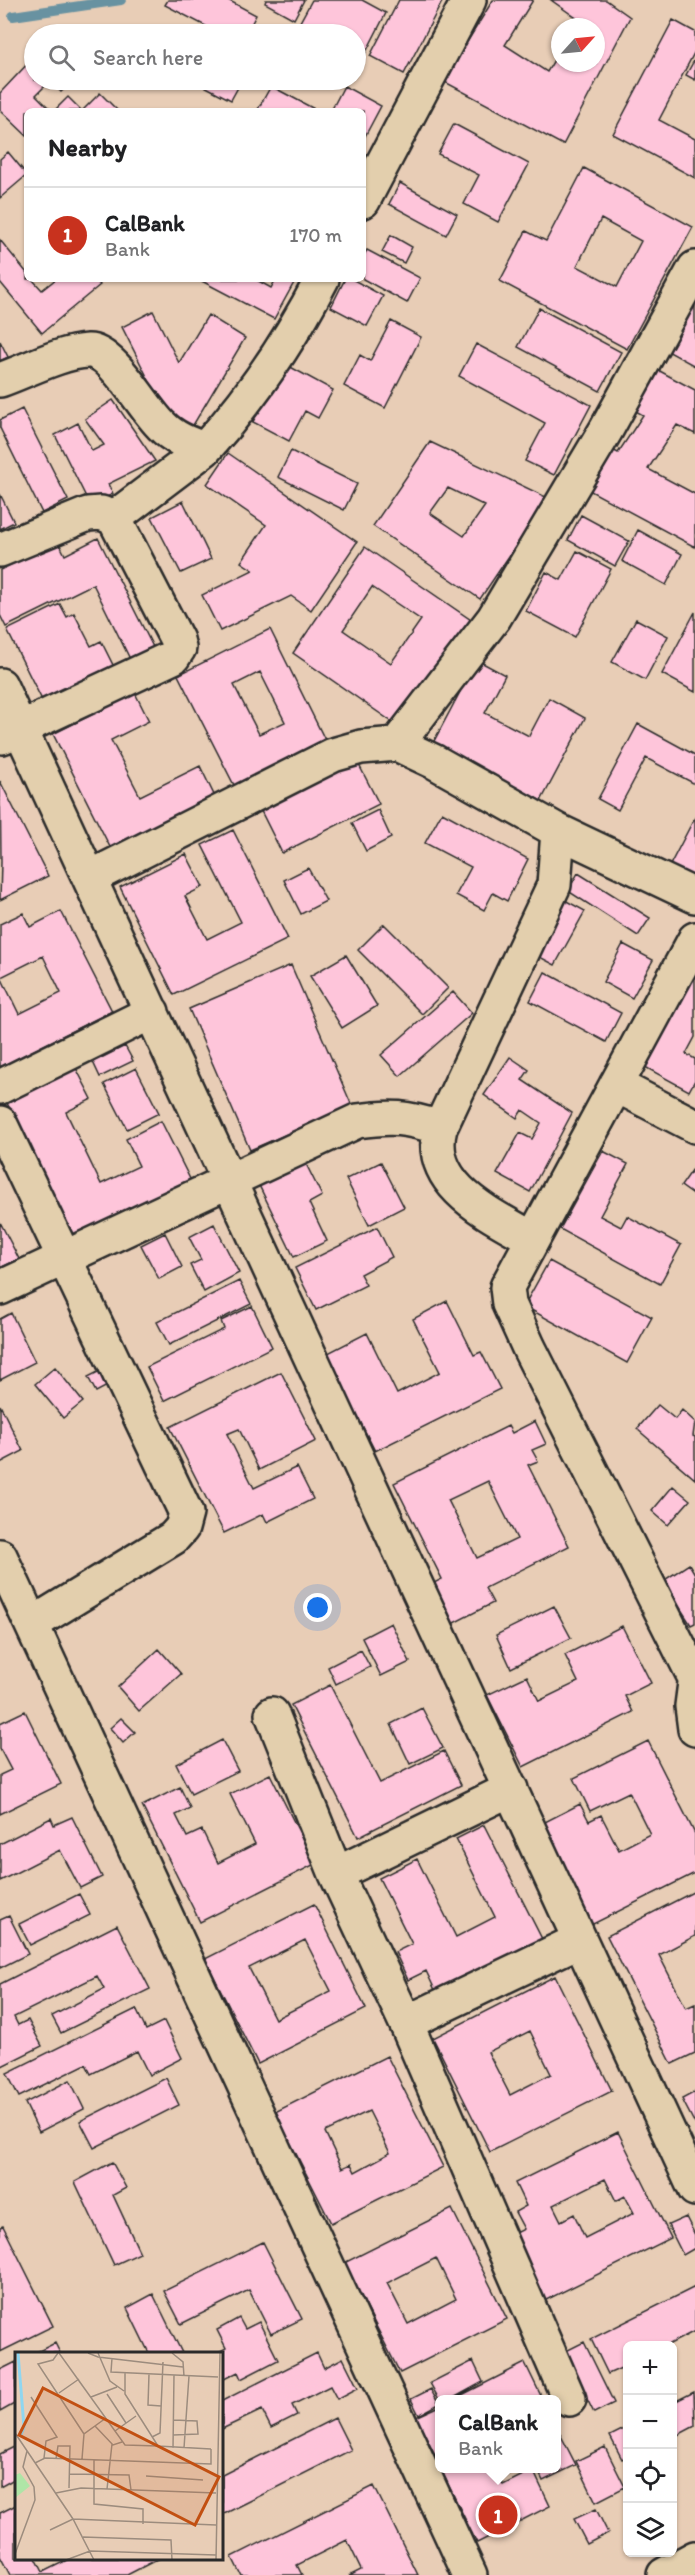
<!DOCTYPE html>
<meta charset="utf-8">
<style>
body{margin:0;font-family:Itim,sans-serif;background:#f2f2f2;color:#202124}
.controls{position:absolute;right:18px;bottom:18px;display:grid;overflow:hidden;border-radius:9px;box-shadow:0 2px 4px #0004}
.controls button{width:54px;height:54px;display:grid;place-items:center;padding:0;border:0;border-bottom:2px solid #e0e0e0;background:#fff;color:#202124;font:30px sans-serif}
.compass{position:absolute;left:551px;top:18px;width:54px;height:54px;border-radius:50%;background:#fff;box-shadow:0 2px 4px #0004;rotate:63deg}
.you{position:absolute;left:318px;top:1608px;width:21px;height:21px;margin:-15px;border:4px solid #fff;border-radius:50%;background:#1a73e8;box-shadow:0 0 0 9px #1a73e833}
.badge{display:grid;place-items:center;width:39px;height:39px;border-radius:50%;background:#c8321e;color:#fff;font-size:20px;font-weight:700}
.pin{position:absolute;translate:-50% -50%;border:3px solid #fff;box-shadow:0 2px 6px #0006}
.popup{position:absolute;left:435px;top:2395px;width:126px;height:78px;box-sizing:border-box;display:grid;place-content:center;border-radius:9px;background:#fff;filter:drop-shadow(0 2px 4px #0005);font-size:20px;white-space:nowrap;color:#757577}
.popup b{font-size:22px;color:#202124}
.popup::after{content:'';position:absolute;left:50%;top:100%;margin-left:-12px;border:12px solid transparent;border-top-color:#fff}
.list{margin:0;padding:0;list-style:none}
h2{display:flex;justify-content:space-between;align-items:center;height:78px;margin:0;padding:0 24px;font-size:26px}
h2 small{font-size:20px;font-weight:400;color:#757577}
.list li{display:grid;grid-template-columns:39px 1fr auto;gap:18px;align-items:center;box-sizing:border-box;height:96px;padding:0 24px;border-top:2px solid #e0e0e0}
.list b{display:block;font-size:22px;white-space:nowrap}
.list p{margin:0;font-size:20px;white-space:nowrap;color:#757577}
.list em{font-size:20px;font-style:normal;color:#757577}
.icon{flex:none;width:33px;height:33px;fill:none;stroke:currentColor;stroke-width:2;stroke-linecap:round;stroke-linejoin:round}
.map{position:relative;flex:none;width:695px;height:2575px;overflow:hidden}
.search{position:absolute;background:#fff;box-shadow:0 2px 4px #0004;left:24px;top:24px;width:342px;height:66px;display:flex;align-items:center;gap:15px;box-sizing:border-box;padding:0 21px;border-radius:33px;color:#757577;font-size:22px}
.panel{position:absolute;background:#fff;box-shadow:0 2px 4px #0004;left:24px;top:108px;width:342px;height:174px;border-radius:9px}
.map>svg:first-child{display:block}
</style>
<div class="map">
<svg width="695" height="2575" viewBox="0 0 695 2575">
<rect width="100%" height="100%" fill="#e8cdb6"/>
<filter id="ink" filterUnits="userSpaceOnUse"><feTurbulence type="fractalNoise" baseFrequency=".0167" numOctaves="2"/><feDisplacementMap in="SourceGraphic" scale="12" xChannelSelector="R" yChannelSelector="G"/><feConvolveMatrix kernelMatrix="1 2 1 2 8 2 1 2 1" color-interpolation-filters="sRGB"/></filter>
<g filter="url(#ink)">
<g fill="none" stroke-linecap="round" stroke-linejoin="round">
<!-- stream -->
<path stroke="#6792a1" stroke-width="10" d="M 13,16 L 121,0"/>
</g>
<!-- building -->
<path fill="#fec5da" stroke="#2b2b2b" stroke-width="1.5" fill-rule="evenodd" d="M 168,0 L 228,0 L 256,15 L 246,34 L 221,34 L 165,5 Z
M 266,0 L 304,0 L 294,19 L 265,3 Z
M 312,0 L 362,0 L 386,13 L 364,56 L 356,52 L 356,34 L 324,34 L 300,22 Z
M 399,0 L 443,0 L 404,74 L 370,56 Z
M 493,0 L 533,0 L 505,45 L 547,72 L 560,50 L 560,63 L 596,63 L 596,27 L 574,27 L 579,20 L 551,0 L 606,0 L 630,17 L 563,145 L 443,81 Z
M 673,20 L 695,32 L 695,51 L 659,120 L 695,139 L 695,178 L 613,134 Z
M 34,57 L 34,80 L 73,80 L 61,92 L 50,81 L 36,95 L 52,111 L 27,111 L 27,136 L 0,110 L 0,93 Z
M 695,59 L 695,80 L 686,75 Z
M 193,80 L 242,80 L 231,100 Z
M 271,86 L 318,111 L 257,111 Z
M 344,86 L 381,106 L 363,140 L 363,111 L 331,111 Z
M 100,93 L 118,111 L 54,111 L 68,97 L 82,111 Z
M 454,124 L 529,164 L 498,222 L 464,204 L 479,175 L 438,154 Z
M 8,152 L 27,175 L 0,198 L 0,159 Z
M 584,168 L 693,227 L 627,349 L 500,281 L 526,231 L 546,241 ZM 601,219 L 641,241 L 617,287 L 577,266 Z
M 400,183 L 457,214 L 446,235 L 389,204 Z
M 391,235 L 412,247 L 404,263 L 382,252 Z
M 0,240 L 27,273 L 27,279 L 32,279 L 42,290 L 56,279 L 95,279 L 100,285 L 42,333 L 0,282 Z
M 367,250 L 420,278 L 407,303 L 363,279 L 363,257 Z
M 198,279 L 255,279 L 271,288 L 276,279 L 296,279 L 274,319 Z
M 345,279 L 352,279 L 383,296 L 367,326 L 331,307 Z
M 695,285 L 695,366 L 662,348 Z
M 539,308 L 621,352 L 600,391 L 518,347 Z
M 153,311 L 179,363 L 208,315 L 245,338 L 189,432 L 169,420 L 122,327 Z
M 391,321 L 421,337 L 385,408 L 344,386 L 360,355 L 370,361 Z
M 0,341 L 8,357 L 0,361 Z
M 476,344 L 591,405 L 554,475 L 525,461 L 545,423 L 459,376 Z
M 283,363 L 333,390 L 318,418 L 305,411 L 289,441 L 253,422 Z
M 656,369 L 695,390 L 695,434 L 677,425 L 648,469 L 695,494 L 695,547 L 587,489 L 609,448 L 618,453 L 643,415 L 634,410 Z
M 113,400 L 155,461 L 108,484 L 113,494 L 90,505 L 55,435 L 78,423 L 92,451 L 104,445 L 85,419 Z
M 22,409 L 68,500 L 42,513 L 0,428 L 0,420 Z
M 430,442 L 548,498 L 480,599 L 373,526 ZM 448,488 L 485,506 L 464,536 L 430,513 Z
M 291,451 L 357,484 L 344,510 L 278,477 Z
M 228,453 L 357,542 L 311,610 L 291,596 L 220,631 L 202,595 L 253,570 L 241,562 L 266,525 L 207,484 Z
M 0,494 L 14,522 L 0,529 Z
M 183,501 L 211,559 L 181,573 L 152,517 Z
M 581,515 L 629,541 L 615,566 L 568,540 Z
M 638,530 L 682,554 L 666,585 L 622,561 Z
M 98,538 L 155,651 L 132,663 L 93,584 L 6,627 L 0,615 L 0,570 L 58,541 L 65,555 Z
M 365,547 L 471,620 L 398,726 L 293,653 ZM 372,587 L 421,620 L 391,663 L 343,630 Z
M 577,551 L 611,569 L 575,637 L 526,611 L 546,572 L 561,580 Z
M 60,604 L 67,617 L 74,613 L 91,646 L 101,641 L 116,671 L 45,706 L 7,630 Z
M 695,612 L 695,692 L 662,674 Z
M 636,619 L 668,636 L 645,680 L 612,662 Z
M 270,629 L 326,742 L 235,787 L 178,675 ZM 260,672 L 285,722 L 259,734 L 234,685 Z
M 477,660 L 505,675 L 485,713 L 529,736 L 549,698 L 585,718 L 541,801 L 433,743 Z
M 135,693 L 149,721 L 111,740 L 140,796 L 200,766 L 215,797 L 111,849 L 53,734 Z
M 638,724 L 695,755 L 695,784 L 646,758 L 618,810 L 598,799 Z
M 357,761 L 379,804 L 282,853 L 260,809 Z
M 0,781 L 48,876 L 0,900 L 1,862 Z
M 378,810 L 391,838 L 366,851 L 352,823 Z
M 442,812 L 528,859 L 507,901 L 493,893 L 484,910 L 456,895 L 471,867 L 425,843 Z
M 695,817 L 695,873 L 692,879 L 669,867 Z
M 233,830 L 288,939 L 174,995 L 120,887 L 186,854 L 203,887 L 185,896 L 207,939 L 241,922 L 202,845 Z
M 308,868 L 326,901 L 301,914 L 284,880 Z
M 578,873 L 650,918 L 638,936 L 568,891 Z
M 561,898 L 585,911 L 555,965 L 532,953 Z
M 61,911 L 112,1011 L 0,1067 L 0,924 L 23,913 L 30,927 ZM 43,956 L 61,993 L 19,1014 L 1,977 Z
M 384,924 L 448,988 L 422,1014 L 358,950 Z
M 623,944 L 653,960 L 632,998 L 603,982 Z
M 346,955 L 377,1006 L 342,1028 L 310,976 Z
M 291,965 L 352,1106 L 250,1150 L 189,1009 Z
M 545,972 L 621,1013 L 606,1042 L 530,1001 Z
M 695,974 L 695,1037 L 686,1054 L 695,1059 L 695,1080 L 689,1091 L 645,1067 Z
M 453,992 L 472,1013 L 400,1076 L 381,1055 Z
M 125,1046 L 133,1061 L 100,1077 L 93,1062 Z
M 510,1057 L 529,1070 L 522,1080 L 572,1113 L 530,1192 L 497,1174 L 520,1133 L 532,1139 L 541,1123 L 522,1110 L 517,1118 L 484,1095 Z
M 76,1068 L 92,1099 L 66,1112 L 101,1184 L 139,1166 L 126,1139 L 161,1121 L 192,1183 L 76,1241 L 7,1103 Z
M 136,1068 L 159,1113 L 127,1129 L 104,1084 Z
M 603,1151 L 628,1164 L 600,1216 L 621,1227 L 627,1216 L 681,1245 L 660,1284 L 560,1229 Z
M 301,1154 L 322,1196 L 309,1203 L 327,1241 L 294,1257 L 255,1177 Z
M 381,1162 L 404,1207 L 369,1225 L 346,1179 Z
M 695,1166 L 695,1196 L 681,1186 Z
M 0,1222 L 19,1259 L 0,1268 Z
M 214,1224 L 239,1273 L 204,1292 L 190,1265 L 201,1260 L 189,1237 Z
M 377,1227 L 392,1257 L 360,1274 L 366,1285 L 316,1310 L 295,1268 Z
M 165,1233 L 182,1267 L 159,1279 L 141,1245 Z
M 549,1261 L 652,1317 L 627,1363 L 524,1306 Z
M 239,1281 L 251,1304 L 169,1345 L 157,1322 Z
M 447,1301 L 474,1355 L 481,1352 L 500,1389 L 375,1451 L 326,1354 L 367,1333 L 397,1394 L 440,1372 L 413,1319 Z
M 252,1306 L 272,1347 L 164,1401 L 147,1367 L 224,1329 L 221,1321 Z
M 11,1313 L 35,1362 L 0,1380 L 0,1319 Z
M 55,1367 L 83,1402 L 63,1418 L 35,1384 Z
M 108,1367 L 115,1382 L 96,1392 L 88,1377 Z
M 281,1372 L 316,1441 L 259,1470 L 239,1429 L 227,1434 L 254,1488 L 297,1467 L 313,1499 L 267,1522 L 263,1514 L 224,1533 L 170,1427 Z
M 0,1405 L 23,1451 L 0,1463 Z
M 658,1405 L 675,1419 L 682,1410 L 695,1422 L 693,1436 L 695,1437 L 695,1479 L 637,1429 Z
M 535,1421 L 546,1444 L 532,1450 L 538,1461 L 528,1465 L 569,1546 L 485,1588 L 493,1603 L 448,1626 L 428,1586 L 442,1579 L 394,1483 L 508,1426 L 512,1433 ZM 488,1481 L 517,1539 L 477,1558 L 448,1500 Z
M 673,1486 L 690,1500 L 668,1525 L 652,1511 Z
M 689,1564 L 695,1574 L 695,1623 L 691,1625 L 663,1581 Z
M 554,1606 L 571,1638 L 511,1668 L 496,1635 Z
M 391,1623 L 410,1662 L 381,1676 L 362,1638 Z
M 622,1626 L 651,1683 L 625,1696 L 633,1712 L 523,1767 L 487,1695 L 527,1676 L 539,1701 L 578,1682 L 565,1655 Z
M 159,1649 L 181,1674 L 139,1711 L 118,1687 Z
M 361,1650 L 370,1667 L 336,1684 L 328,1667 Z
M 330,1685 L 380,1783 L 444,1751 L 461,1785 L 358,1837 L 291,1705 Z
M 422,1708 L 443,1748 L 410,1764 L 391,1724 Z
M 25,1711 L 61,1784 L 0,1814 L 0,1775 L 11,1770 L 0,1749 L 0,1723 Z
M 121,1718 L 135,1732 L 123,1743 L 110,1728 Z
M 222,1740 L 238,1771 L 191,1794 L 176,1764 Z
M 648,1741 L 695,1834 L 695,1873 L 589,1926 L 539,1825 L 580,1804 L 589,1821 L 601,1815 L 619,1850 L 650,1834 L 629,1792 L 590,1811 L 574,1778 Z
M 270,1774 L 315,1864 L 200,1922 L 142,1806 L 180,1787 L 190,1808 L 176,1815 L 187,1837 L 202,1830 L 218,1863 L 255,1844 L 230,1794 Z
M 72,1817 L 102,1877 L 80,1888 L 60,1850 L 0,1881 L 0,1844 L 51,1818 L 54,1825 Z
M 484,1825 L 542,1939 L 436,1992 L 426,1971 L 408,1980 L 395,1952 L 412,1944 L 379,1878 L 417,1859 L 456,1937 L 495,1917 L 456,1839 Z
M 695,1891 L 695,1936 L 659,1955 L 686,2008 L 695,2004 L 695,2053 L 672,2064 L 607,1936 Z
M 79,1894 L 90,1915 L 30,1945 L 19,1924 Z
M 314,1904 L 366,2009 L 258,2064 L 205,1959 ZM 305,1940 L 331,1991 L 275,2019 L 249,1968 Z
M 9,1916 L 28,1954 L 0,1968 L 0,1920 Z
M 117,1925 L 150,1989 L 61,2033 L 52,2016 L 104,1989 L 97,1976 L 14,2017 L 18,2025 L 28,2020 L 42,2046 L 0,2067 L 0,1984 Z
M 555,1976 L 612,2091 L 490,2152 L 433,2038 ZM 530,2031 L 551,2074 L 510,2095 L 488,2052 Z
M 136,2009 L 146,2030 L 164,2021 L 182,2058 L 149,2075 L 137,2051 L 91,2074 L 86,2064 L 19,2097 L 7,2073 Z
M 387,2056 L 443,2167 L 331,2223 L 275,2112 ZM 369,2111 L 390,2153 L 355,2172 L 351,2164 L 342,2168 L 325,2132 Z
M 166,2078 L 179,2105 L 94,2148 L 80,2121 Z
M 70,2080 L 84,2109 L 39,2132 L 25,2103 Z
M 695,2092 L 695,2124 L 682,2099 Z
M 618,2132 L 671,2238 L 540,2303 L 508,2237 L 524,2229 L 515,2212 L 526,2206 L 515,2183 ZM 605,2179 L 616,2201 L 625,2196 L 634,2213 L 585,2238 L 574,2214 L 561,2221 L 553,2205 Z
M 112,2162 L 126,2188 L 113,2195 L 140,2253 L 114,2265 L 75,2182 Z
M 452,2209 L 507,2319 L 400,2373 L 344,2263 ZM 436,2258 L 456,2299 L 408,2324 L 387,2283 Z
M 686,2217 L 695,2235 L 695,2248 L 683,2255 L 668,2225 Z
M 3,2226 L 53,2326 L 0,2352 L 0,2227 Z
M 263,2242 L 302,2319 L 271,2334 L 249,2290 L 181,2324 L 164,2291 Z
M 695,2287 L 695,2331 L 666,2346 L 628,2346 L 628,2365 L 608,2374 L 591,2339 Z
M 153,2294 L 182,2353 L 149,2353 L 127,2308 Z
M 239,2318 L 245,2329 L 259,2322 L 278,2360 L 241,2379 L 238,2372 L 222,2380 L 222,2353 L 217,2353 L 226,2348 L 217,2330 Z
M 584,2342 L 614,2403 L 594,2413 L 564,2352 Z
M 55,2343 L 60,2353 L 35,2353 Z
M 317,2353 L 324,2368 L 343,2358 L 358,2388 L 337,2399 L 330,2386 L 292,2405 L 297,2415 L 271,2428 L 262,2410 L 222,2429 L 222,2401 Z
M 473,2361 L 483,2382 L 450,2400 L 440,2401 L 430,2383 Z
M 16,2362 L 16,2403 L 0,2412 L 0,2370 Z
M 525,2363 L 543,2400 L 452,2400 Z
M 431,2389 L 439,2404 L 419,2415 L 411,2399 Z
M 694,2392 L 695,2426 L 678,2435 L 672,2423 L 672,2403 Z
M 440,2406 L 440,2464 L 416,2417 Z
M 335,2418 L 351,2450 L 222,2515 L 222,2475 Z
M 556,2426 L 576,2465 L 543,2481 L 537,2468 L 556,2468 Z
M 628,2427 L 628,2456 L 622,2459 L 610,2436 Z
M 16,2446 L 16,2478 L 0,2487 L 0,2454 Z
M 605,2447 L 625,2487 L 596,2502 L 576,2461 Z
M 440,2468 L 495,2468 L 503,2485 L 533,2470 L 550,2506 L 477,2543 Z
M 374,2486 L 418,2575 L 349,2575 L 361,2569 L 347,2540 L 297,2565 L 302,2575 L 241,2575 L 232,2557 Z
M 16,2505 L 16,2558 L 36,2558 L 43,2572 L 71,2558 L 160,2558 L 127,2575 L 10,2575 L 0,2556 L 0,2513 Z
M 596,2509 L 608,2533 L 587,2544 L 574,2519 Z"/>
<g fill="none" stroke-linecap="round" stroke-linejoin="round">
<!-- minor casing -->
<g stroke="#2b2b2b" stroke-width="38">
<path id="minor" d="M 363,201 L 469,0
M 0,380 C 26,371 61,352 88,351 C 112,350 144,409 161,425 C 173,438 189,444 205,449 C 252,397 290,341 322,279
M 114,518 L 205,449
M 0,550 L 88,514 L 101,513 L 114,518 L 177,640 L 179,648 L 173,657 L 2,737
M 0,685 L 695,2189
M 397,744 L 494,618 L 606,430 L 695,268
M 91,877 L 333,755 L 361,747 L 397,744 L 435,762 L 558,831 L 695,896
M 695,939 L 507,1287 L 509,1304 L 529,1348 L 695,1678
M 616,1085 L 695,1126
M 0,1087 L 152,1012
M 0,1123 L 186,1513 L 182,1528 L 173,1538 L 32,1624
M 533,1239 C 492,1215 425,1186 440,1128 L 554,885 L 558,831
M 0,1288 L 357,1121 C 392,1116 406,1117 440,1128
M 0,1556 L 470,2575
M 695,1683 L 692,1706 L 695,1729
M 272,1714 L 336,1874 L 406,2023 L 569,2399
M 336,1874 L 511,1789
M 406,2023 L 580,1940"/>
</g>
<!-- trunk casing -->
<g stroke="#2b2b2b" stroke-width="38">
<path id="trunk" d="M 664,2575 L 695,2558"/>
</g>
<!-- minor -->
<use href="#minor" stroke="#e3cfad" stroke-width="33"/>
<!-- trunk -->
<use href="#trunk" stroke="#e3cfad" stroke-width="33"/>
</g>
</g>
<!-- overview -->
<g transform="translate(15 2352)">
<rect width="208" height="208" fill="#e8cdb6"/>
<path d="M 5,121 L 15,134 L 0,146 L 0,123 Z" fill="#afe5a7"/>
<path fill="none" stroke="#8fd6f0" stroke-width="3" d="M 3,1 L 9,75 L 6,83"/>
<path fill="none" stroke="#9c8c7e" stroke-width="1.5" d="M 43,1 L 38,8 L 23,12 L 69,82M 44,1 L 110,93 L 143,94M 73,1 L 83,5 L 168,15M 83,1 L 95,29 L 109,39M 157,1 L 168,10 L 169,24M 97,6 L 96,20 L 203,25M 110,20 L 110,42 L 143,94 L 196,97M 134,22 L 133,53 L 146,54M 44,41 L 64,27M 92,42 L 111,71M 16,45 L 42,85 L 31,89 L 29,106M 76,45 L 102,35M 80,74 L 98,93 L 107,90M 100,79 L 121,64M 0,81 L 58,167 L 79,208M 158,83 L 183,82 L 182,69 L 159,68M 137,85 L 145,81 L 148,10M 158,96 L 159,23M 169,96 L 174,24M 41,107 L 43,94 L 55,94 L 54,136M 67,107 L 69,82 L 91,66M 79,108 L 79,152 L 128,157 L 128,172M 20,111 L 30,106 L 196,112 L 196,97M 54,122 L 114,123 L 116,138M 131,124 L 188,128M 92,137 L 97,92M 41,141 L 66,136 L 201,141M 35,178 L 58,167 L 201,173M 68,185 L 156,188 L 157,208M 0,202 L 20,148 L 19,135 L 8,115 L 12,99M 51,208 L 75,199 L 201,203M 201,208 L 205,1M 208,208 L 208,179"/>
<path fill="#c25012" fill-opacity="0.15" stroke="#c25012" stroke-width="3" d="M 28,36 L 204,125 L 180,173 L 4,83 Z"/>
<rect width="208" height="208" fill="none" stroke="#2b2b2b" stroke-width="3"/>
</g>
</svg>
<div class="controls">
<button>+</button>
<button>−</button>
<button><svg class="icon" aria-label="locate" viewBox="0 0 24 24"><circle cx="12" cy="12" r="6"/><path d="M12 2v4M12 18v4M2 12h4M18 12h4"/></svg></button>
<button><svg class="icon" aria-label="layers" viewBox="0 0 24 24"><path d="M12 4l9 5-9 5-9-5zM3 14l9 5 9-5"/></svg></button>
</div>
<svg class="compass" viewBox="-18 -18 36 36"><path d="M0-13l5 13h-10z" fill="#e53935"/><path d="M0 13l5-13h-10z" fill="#757577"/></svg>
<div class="you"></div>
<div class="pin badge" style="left:498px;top:2515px">1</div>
<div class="popup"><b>CalBank</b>Bank</div>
<div class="search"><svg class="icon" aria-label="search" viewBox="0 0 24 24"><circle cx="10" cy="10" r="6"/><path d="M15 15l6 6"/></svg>Search here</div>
<section class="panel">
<h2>Nearby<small></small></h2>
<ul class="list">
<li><span class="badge">1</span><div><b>CalBank</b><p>Bank</p></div><em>170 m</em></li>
</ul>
</section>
</div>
